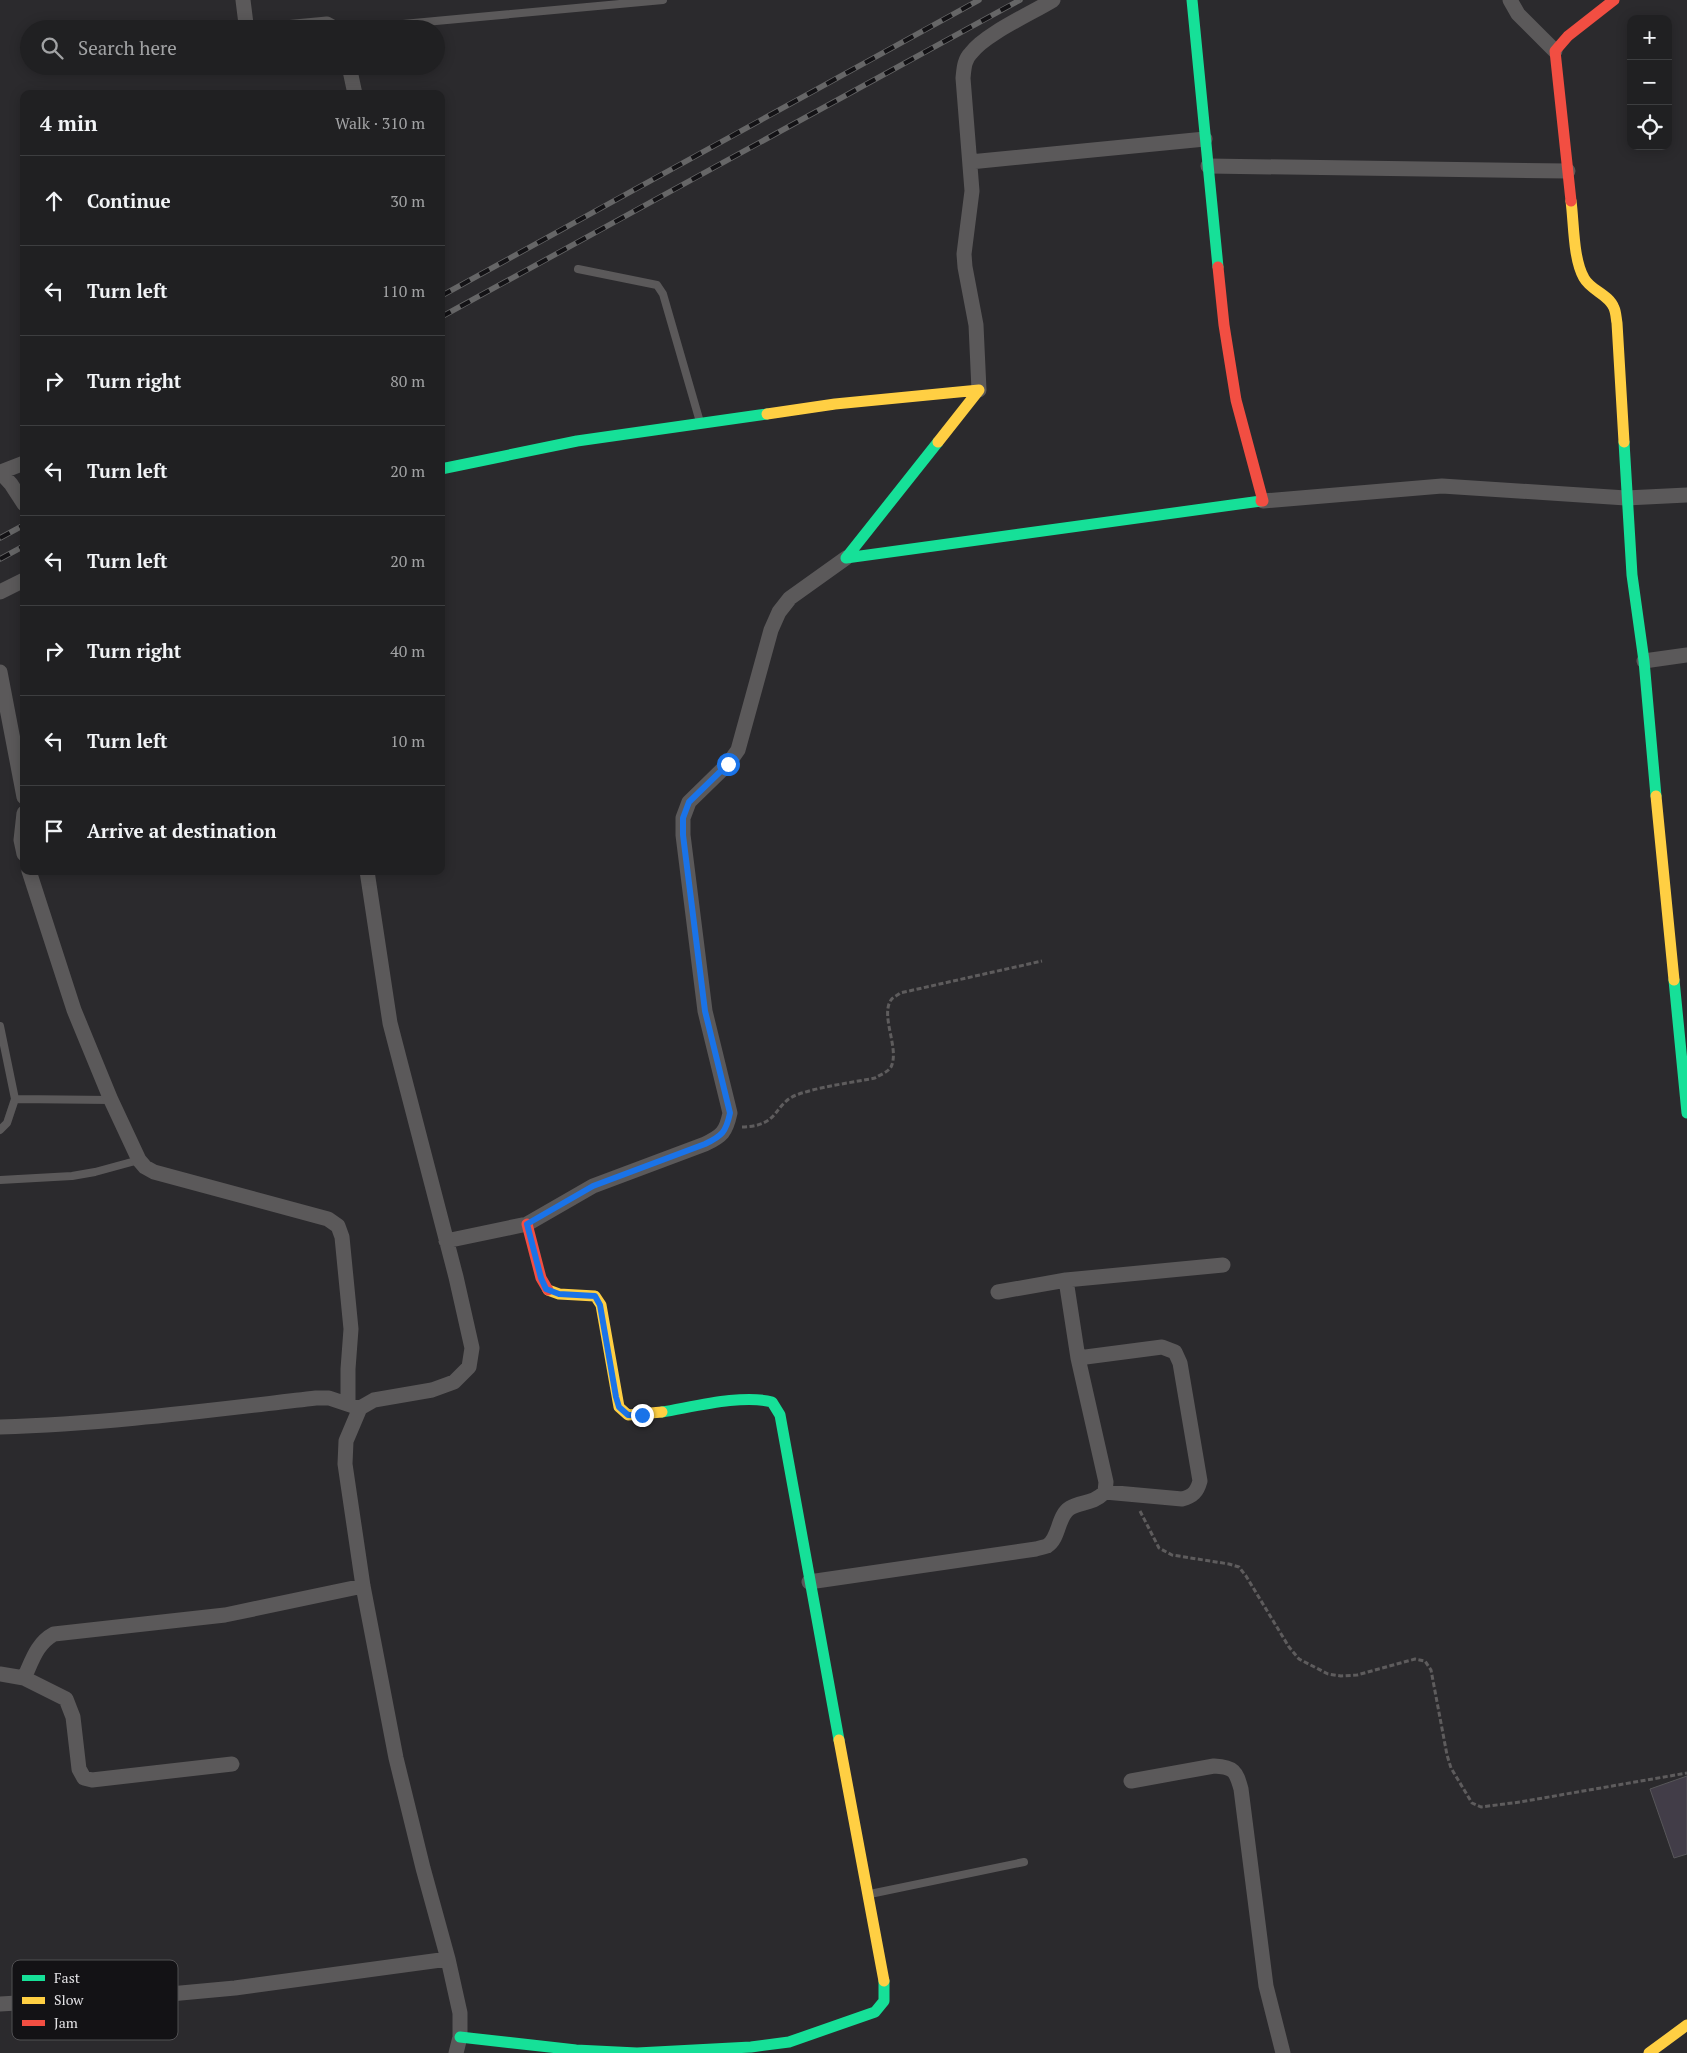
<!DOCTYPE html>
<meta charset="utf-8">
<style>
body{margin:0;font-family:"PT Serif",serif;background:#28282a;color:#f1f3f6}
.controls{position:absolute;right:15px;top:15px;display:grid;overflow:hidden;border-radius:10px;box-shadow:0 2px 12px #0003}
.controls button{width:45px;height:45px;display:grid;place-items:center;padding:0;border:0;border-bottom:1px solid #3d3e40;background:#202022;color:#f1f3f6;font:25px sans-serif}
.stop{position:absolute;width:15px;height:15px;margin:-11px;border:4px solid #1a73e8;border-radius:50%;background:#fff}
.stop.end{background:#1a73e8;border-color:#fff;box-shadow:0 1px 5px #0008}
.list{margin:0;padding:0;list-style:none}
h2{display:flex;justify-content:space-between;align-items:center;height:65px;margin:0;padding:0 20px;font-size:21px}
h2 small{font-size:16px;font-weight:400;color:#a2a3a5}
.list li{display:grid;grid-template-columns:32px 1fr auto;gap:15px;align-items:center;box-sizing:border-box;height:90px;padding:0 20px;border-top:1px solid #3d3e40}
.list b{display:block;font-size:19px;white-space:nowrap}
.list em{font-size:16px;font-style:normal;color:#a2a3a5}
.icon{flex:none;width:28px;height:28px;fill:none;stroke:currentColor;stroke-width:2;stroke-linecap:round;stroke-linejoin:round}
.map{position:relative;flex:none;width:1687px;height:2053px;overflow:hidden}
.search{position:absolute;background:#202022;box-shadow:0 2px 12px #0003;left:20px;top:20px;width:425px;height:55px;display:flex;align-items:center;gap:12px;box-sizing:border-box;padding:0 18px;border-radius:28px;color:#a2a3a5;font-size:19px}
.panel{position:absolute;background:#202022;box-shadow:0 2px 12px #0003;left:20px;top:90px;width:425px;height:785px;border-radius:10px}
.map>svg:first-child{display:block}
</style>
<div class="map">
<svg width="1687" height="2053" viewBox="0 0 1687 2053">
<rect width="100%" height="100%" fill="#2b2a2d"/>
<!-- building -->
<path fill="#423d48" stroke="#58575a" d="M 1687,1776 L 1687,1854 L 1674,1858 L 1650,1789 Z"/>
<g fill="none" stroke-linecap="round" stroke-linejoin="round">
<!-- path -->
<path stroke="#5e5c5d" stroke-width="3" stroke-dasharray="5 2.5" stroke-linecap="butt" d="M 742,1127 C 782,1126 772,1103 799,1094 C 823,1086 850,1083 875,1078 C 880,1075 888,1072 891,1067 C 900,1049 880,1016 891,1000 C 893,997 898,995 900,993 L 1042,961
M 1140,1511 L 1159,1548 L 1172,1555 L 1229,1564 L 1239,1567 L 1246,1576 L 1289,1647 L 1299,1659 L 1328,1674 L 1341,1676 L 1357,1675 L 1415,1659 L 1425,1661 L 1431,1670 L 1447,1755 L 1451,1768 L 1472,1803 L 1481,1807 L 1520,1802 L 1687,1773"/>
<!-- lane -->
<path stroke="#5b595a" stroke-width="8" d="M 349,29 L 663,0
M 578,269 L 657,285 L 663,294 L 700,422
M 0,1026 L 15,1099 L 7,1123 L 0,1130
M 15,1099 L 111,1100
M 0,1180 L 72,1176 L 95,1172 L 139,1160
M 870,1894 L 1024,1862"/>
<!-- street -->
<path stroke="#5b595a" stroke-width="15" d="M 243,0 L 246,24 L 250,29
M 1510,0 L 1518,14 L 1555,51
M 274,29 L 327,24 L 336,29
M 349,66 L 355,94
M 970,162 L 1205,139
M 1208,166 L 1568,171
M 979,390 L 976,325 L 965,267 L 964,254 L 972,191 L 963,78 C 964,69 964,60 971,53 C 985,34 1032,13 1053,0
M 0,472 L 11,484 L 24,504
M 1,472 L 24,463
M 1263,501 L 1442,486 L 1626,498 L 1687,495
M 0,592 L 24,580
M 1644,661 L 1687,655
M 0,672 L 24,797
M 24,813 L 21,840 L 24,854
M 29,871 L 74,1010 L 111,1100 L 139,1160 L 145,1167 L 154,1172 L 328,1219 L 338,1226 L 342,1237 L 351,1329 L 348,1369 L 348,1404
M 367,871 L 390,1023 L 456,1277 L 472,1348 L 469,1367 L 454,1382 L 432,1390 L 374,1400 L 360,1408 L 346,1441 L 345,1464 L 363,1586 L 396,1758 L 423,1868 L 448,1959 L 460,2013 L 460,2037 L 456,2053
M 446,1241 L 527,1224 L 593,1186 L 705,1144 C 722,1136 726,1132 730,1113 L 705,1011 L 683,835 L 683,818 L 689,802 L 728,764 L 738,750 L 771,630 L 779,612 L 790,598 L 846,558
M 998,1292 L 1066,1280 L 1223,1265
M 1078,1358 L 1162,1347 L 1175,1352 L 1180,1363 L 1200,1481 C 1197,1492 1193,1496 1182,1499 L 1105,1492
M 0,1427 C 106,1424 211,1410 316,1398 L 329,1398 L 356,1407
M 809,1582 L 1036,1549 C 1039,1548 1044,1547 1047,1546 C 1060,1538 1057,1516 1070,1508 C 1081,1501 1092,1505 1105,1492 L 1106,1482 L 1078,1358 L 1066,1280
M 0,1674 L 24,1678 L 66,1699 L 73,1717 L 79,1769 L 84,1778 L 92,1780 L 232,1764
M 24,1678 C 32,1661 37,1643 54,1634 L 225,1615 L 363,1586
M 1131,1781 L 1214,1766 C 1234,1767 1236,1771 1241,1789 L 1266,1986 L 1283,2053
M 0,2004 L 170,1994 L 235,1988 L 448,1959"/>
<!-- fast -->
<path stroke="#16e098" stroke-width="11" d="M 1192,0 L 1218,267
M 938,442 L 846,558 L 1261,501
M 1624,442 L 1632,575 L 1644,661 L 1656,796
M 441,469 L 577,441 L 767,414
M 1674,980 L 1687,1113
M 662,1412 C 693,1407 742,1394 772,1402 L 780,1415 L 839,1740
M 460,2037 L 576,2050 L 637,2053 L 751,2047 L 789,2042 L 875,2012 L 884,2001 L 884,1981"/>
<!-- slow -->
<path stroke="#ffcf43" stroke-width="11" d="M 1571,201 C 1574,223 1573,259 1584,278 C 1591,291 1609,294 1614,308 C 1616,312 1616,318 1617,323 L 1624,442
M 767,414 L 835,404 L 979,390 L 938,442
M 1656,796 L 1674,980
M 548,1290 L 559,1294 L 595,1296 L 601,1305 L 619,1407 L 628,1415 L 662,1412
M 839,1740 L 884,1981
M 1649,2053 L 1687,2025"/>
<!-- jam -->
<path stroke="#f24e42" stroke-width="11" d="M 1571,201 L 1555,51 L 1568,36 L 1614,0
M 1218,267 L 1224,325 L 1236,400 L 1263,501 L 1261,501
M 527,1224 L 541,1278 L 548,1290"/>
<!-- rail casing -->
<g stroke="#666667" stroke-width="5.5">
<path id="rail" d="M 441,296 L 979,0
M 441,317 L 1020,0
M 0,538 L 24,525
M 0,559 L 24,546"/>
</g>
<!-- rail -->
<use href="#rail" stroke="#131215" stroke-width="4" stroke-dasharray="11" stroke-linecap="butt"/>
</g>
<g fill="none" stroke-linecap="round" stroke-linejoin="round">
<!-- route -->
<path stroke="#1a73e8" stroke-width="6" d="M 642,1415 L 628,1415 L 619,1407 L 616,1397 L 600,1305 L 595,1296 L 559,1294 L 546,1289 L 541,1278 L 527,1224 L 593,1186 L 705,1144 C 722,1136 726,1132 730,1113 L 705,1011 L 683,835 L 683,818 L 689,802 L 728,764"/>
</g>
<!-- legend -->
<rect x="12" y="1960" width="166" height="80" rx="8" fill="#131215" stroke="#515053" stroke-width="1"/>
<rect x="22" y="1975" width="23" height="6" fill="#16e098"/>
<rect x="22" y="1997" width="23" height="7" fill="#ffcf43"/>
<rect x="22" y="2020" width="23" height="6" fill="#f24e42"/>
<g font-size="14" fill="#e3e2e5">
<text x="54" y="1983">Fast</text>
<text x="54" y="2005">Slow</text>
<text x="54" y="2028">Jam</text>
</g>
</svg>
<div class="controls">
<button>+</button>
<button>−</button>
<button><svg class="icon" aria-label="locate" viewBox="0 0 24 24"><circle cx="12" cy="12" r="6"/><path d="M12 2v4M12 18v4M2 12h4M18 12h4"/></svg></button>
</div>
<div class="stop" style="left:728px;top:764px"></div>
<div class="stop end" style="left:642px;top:1415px"></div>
<div class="search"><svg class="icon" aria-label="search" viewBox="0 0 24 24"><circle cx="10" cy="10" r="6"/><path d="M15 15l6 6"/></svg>Search here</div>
<section class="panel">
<h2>4 min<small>Walk · 310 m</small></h2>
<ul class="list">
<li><svg class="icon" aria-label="ahead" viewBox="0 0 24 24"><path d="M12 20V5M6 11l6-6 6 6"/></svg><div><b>Continue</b></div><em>30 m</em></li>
<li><svg class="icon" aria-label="left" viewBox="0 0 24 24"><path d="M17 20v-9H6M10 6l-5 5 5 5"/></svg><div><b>Turn left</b></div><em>110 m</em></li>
<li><svg class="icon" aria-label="right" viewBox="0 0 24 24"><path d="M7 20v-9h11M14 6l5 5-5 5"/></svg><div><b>Turn right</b></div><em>80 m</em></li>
<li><svg class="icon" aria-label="left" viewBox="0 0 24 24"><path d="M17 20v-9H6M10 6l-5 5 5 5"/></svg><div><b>Turn left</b></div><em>20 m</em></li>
<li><svg class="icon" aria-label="left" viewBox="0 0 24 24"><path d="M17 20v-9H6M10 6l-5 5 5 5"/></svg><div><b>Turn left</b></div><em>20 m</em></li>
<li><svg class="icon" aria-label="right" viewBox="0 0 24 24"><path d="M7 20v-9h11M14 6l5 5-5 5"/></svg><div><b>Turn right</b></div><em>40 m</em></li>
<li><svg class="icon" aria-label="left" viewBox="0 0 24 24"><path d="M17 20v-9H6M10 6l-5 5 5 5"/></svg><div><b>Turn left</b></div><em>10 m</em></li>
<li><svg class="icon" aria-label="arrive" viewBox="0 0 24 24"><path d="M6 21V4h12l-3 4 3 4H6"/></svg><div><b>Arrive at destination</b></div></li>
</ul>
</section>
</div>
